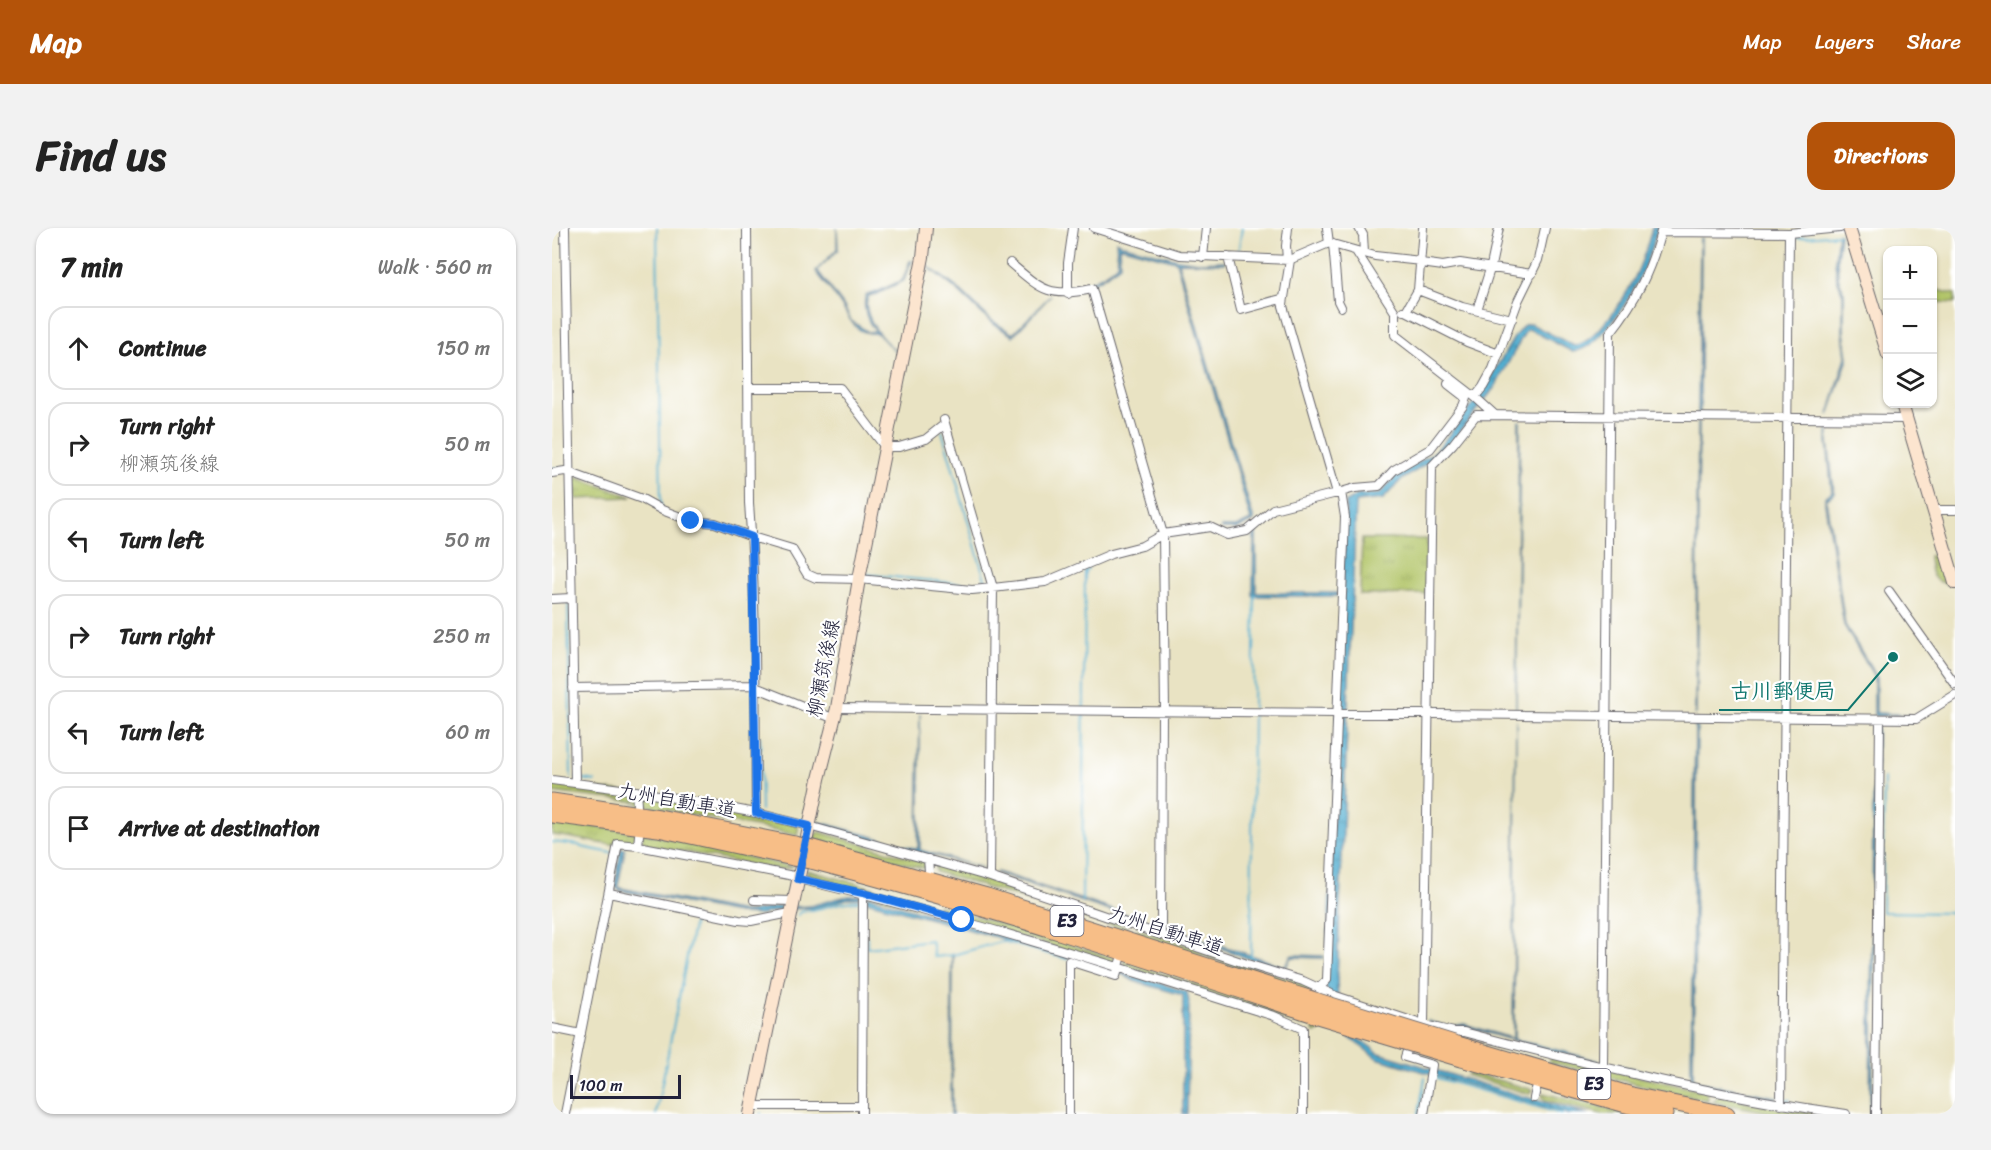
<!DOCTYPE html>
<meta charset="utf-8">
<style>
body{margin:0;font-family:Sriracha,"Klee One",sans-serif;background:#f2f2f2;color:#222}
.controls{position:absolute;right:18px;top:18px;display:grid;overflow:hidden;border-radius:12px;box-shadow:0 2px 4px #0004}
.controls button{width:54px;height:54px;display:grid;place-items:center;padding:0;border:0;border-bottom:2px solid #e0e0e0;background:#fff;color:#222;font:30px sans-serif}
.scale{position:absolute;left:18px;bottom:15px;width:111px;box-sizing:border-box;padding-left:6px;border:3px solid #22223b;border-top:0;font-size:16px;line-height:21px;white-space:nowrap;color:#22223b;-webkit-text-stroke:4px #fff;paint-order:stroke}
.stop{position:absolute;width:18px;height:18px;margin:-14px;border:4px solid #1a73e8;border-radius:50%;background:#fff}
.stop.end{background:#1a73e8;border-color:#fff;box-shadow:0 2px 6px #0008}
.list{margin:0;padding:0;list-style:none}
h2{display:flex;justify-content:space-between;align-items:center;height:78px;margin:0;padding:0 24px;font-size:26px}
h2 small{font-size:20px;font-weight:400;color:#767676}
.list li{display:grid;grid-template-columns:39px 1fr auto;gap:18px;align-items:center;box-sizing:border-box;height:84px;margin:0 12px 12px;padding:0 12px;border:2px solid #e0e0e0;border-radius:18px}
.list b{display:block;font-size:22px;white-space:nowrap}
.list p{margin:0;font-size:20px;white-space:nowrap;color:#767676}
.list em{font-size:20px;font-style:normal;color:#767676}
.icon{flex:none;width:33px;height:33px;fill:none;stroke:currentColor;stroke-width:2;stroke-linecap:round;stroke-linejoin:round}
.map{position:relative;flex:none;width:1403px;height:886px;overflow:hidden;border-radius:18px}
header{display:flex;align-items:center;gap:36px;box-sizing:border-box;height:84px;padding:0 30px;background:#b45309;color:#fff}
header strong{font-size:28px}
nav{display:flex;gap:33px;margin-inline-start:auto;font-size:21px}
.intro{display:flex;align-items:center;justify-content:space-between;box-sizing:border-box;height:144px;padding:0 36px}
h1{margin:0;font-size:42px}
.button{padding:15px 27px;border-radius:18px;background:#b45309;color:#fff;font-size:21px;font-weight:700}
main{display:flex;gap:36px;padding:0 36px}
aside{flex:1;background:#fff;border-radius:18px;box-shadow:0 2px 4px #0004}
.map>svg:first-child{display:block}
</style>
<header>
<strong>Map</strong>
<nav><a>Map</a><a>Layers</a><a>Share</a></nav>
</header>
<div class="intro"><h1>Find us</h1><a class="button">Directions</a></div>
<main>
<aside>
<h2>7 min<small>Walk · 560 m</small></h2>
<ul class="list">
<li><svg class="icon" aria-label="ahead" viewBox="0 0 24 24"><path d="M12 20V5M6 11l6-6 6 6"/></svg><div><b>Continue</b></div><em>150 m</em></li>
<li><svg class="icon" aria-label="right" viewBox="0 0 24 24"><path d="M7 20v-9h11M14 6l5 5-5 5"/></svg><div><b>Turn right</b><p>柳瀬筑後線</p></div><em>50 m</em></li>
<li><svg class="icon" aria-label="left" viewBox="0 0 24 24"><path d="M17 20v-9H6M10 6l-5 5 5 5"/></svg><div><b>Turn left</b></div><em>50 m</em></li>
<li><svg class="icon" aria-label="right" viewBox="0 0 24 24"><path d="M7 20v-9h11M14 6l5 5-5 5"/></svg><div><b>Turn right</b></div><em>250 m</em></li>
<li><svg class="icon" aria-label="left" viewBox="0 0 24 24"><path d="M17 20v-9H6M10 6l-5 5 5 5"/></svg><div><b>Turn left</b></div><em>60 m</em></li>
<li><svg class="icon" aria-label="arrive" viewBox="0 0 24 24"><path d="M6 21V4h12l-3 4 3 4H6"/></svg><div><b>Arrive at destination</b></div></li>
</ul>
</aside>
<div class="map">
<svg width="1403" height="886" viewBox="0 0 1403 886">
<defs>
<pattern id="grass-tufts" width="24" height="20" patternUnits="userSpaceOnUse" patternTransform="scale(1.5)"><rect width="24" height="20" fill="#b2c569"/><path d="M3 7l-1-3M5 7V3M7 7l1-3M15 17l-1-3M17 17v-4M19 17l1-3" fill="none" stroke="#99a95c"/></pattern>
<pattern id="water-ripples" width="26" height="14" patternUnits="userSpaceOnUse" patternTransform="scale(1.5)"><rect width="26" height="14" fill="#52aed0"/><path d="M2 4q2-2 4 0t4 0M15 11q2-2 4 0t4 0" fill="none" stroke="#448daa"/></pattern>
</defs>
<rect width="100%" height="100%" fill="#fff"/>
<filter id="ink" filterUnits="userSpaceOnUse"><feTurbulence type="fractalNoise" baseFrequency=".0167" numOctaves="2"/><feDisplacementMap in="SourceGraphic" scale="12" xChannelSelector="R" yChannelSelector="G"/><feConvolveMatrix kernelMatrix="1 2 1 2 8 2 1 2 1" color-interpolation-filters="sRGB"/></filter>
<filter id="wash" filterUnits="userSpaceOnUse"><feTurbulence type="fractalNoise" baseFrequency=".008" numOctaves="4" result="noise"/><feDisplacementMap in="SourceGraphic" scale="24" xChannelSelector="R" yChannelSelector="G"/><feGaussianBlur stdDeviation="1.35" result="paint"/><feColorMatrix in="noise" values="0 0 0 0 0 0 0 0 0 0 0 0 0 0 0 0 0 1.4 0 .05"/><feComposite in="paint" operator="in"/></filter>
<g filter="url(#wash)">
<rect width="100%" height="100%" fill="#e9e3c3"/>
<!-- grass -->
<path fill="url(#grass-tufts)" stroke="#6a7452" stroke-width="1.5" d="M 1381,61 L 1403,66 L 1403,75 L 1386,74 L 1381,89 Z
M 23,249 L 80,269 L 24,271 Z
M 810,311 L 875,311 L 874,366 L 808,367 Z
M 1391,327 L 1399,357 C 1379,353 1378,347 1377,328 Z
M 0,556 L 83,565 L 83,575 L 79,573 L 0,564 Z
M 85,565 L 242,595 L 246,599 L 246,607 L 86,576 Z
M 0,594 L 85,604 L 85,615 L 63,614 L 61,617 C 40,614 22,609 0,607 Z
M 267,604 L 373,634 L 374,641 L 261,611 L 262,607 Z
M 89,605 L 148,617 L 149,619 L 241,639 L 227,642 L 92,616 Z
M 383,636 L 409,643 L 576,699 L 573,701 L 568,700 L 384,644 Z
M 255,642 L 377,675 L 377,679 L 364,678 L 291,659 L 262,650 L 255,645 Z
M 386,677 L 566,731 L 564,737 L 387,685 Z
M 586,701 L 744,753 L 763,762 L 762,765 L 581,704 Z
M 572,733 L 769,797 L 768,803 L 763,805 L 760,799 L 755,797 L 751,798 L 573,738 Z
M 999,829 L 1155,864 L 1156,872 L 1104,861 L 997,834 Z
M 918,845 L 927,847 L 981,862 L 977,866 L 915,847 Z
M 990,865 L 1079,886 L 1050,886 L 993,872 L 991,870 Z
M 1167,867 L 1224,880 L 1270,886 L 1228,886 L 1161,874 Z"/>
<!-- water -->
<path fill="url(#water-ripples)" stroke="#3a6886" stroke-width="1.5" d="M 285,0 L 286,22 L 265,42 L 291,77 L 299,93 L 316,104 L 324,103 C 315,94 310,79 314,67 L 325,64 L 351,52 L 358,33 L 360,33 L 356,40 L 352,52 L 325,66 L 316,68 C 308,86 332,116 347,125 L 346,126 L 325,105 C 301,107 299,90 287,74 C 280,63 271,53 264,43 L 285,21 Z
M 1100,0 L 1106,0 C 1094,39 1082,68 1055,100 C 1046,111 1036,121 1021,124 L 977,101 L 974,102 L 943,159 L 896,218 L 880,232 L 847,254 L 831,271 L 804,274 L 785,752 L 786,772 L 802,807 L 827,825 L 969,868 L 1037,886 L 1017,886 L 825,830 L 798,810 L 774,760 L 794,274 L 806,267 L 828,266 L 843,249 L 880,226 L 888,218 L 928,167 L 963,108 L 972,97 L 979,96 L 1022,118 C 1034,116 1044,106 1052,96 C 1077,67 1091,37 1100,0 Z
M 1286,5 L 1288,6 L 1285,30 L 1286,49 L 1292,65 L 1292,104 L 1296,130 L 1277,187 L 1294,129 L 1291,104 L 1291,66 L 1285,50 L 1283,33 Z
M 1148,10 L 1149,10 L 1148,187 L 1146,186 Z
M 564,13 L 569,16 L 625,31 L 646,34 L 673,33 L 673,35 L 626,34 L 702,293 L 684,301 L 670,301 L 670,299 L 684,299 L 699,292 L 624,33 L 567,18 L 568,37 C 555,47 542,57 525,60 L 552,47 L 566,36 Z
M 374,37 L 404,59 L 440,93 L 461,106 L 499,67 L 461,108 L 440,95 L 405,62 Z
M 967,193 L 968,193 L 964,484 Z
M 1146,194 L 1147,194 L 1144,486 L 1143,486 Z
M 1276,195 L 1278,195 L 1276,214 L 1282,265 L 1274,271 L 1293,397 L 1324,448 L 1324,485 L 1357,487 L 1322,488 L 1322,448 L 1292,397 L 1273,275 L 1273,269 L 1280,264 L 1275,212 Z
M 704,302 L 704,365 L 785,365 L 785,368 L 701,368 L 702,303 Z
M 368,486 L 368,622 L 434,641 L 382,627 L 379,629 L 355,621 L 267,597 L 267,594 L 366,621 Z
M 964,491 L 962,811 L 1047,833 L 1046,834 L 997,823 L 912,798 L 897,800 L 876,794 L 876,793 L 896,799 L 912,796 L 961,811 Z
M 1143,492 L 1145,492 L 1141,853 L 1225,869 L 1225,871 L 1104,848 L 1055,836 L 1055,835 L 1139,853 Z
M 1322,499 L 1325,499 L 1320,885 L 1318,885 Z
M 69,620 L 73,621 L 66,657 L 68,660 L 191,684 C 206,685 219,678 233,678 C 243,678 252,680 262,677 C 277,673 292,667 308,667 L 308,670 L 298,670 L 261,680 L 231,681 L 207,687 L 190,686 L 67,662 L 63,658 Z
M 445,644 L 591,692 L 603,698 L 444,645 Z
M 315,668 L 572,744 L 579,749 L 592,750 L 635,764 L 637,775 L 635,886 L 631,886 L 631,767 L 582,753 L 572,747 L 515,729 L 315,673 Z
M 615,699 L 733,739 L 739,727 L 771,728 L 771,730 L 739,729 L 733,741 L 695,730 Z
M 401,726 L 400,886 L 399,886 L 400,727 Z"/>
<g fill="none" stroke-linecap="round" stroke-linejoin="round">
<!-- stream -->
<path stroke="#52aed0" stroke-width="2" d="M 105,0 L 109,279
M 1242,10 L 1287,6
M 686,25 L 690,0
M 0,240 L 9,240
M 312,346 L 422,357 L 434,355 L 390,203
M 16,372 L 19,549
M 701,480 L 703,366
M 208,509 L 209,582
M 25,550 L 43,553
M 1332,550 L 1330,684 L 1403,685
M 0,614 L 27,617 L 29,619 L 60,625
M 530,673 L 533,343 L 536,341
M 246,687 L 248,684 C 269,682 287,673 307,673
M 315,709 L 315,720 L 379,712 L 382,729 L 401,727 L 451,713 L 515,731
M 699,729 L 701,486
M 885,850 L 1010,886
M 1234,872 L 1238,872
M 104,886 L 143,688
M 209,886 L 209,885
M 867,886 L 873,849"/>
</g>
</g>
<g filter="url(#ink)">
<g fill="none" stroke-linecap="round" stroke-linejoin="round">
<!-- street casing -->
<g stroke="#68666b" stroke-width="10">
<path id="street" d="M 13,0 L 23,554
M 195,0 L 197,275 C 205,378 203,482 204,585
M 542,0 L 628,27 L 737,32 L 777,15 L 823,28 L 869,33
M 775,0 L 777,15
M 807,0 L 811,7 L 812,25
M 1109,4 L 1237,5 L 1288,0
M 781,16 L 786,73 L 789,79
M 804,23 L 843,84 L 843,107 L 923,169 L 943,187
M 651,29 L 654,0
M 676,29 L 689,82 L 729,71 L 785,265
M 735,32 L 734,18 L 736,0
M 458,35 C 490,62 497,70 540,61 L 611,306 L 613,483
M 869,35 L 891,38 L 908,35 L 980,46
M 866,62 L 910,79 L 960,91
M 516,66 L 516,35 L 521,0
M 731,76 L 738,32
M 925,82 L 939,38 L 947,0
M 851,83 L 854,83 L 866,62 L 871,0
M 854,83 L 915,114 L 947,126
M 198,160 L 288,160 L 333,219 L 347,219 L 374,211 L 393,196
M 923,169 L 931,159 L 941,141 L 966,73 L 986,32 L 993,0
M 392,192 L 441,360 L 438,649
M 0,245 L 13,243 L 90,271 L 110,282 L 139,293 L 163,295 L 200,309 L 240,321 L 255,346 L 264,350 L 307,351 L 420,362 L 441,360 L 493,354 L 559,326 L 590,318 L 611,306 L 658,299 L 675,307 L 695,303 L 721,281 L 789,264
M 1381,282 L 1403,282
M 1337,363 L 1403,456
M 0,371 L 19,370
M 203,459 L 283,491
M 21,460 L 203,457
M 285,480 L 1364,491 L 1403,467
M 0,552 L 84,563 L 204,585 L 257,598 L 438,649 L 695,736 L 751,753 L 784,768 L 872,797 L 902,804 L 912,804 C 1038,837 1164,868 1294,886
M 84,563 L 85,577
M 86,618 L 247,649
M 376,631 L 377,643
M 246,651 C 407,688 564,738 722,788 L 751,801 L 751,886
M 57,665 L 187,692 L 199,693 L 238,685
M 202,672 L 241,673
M 609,705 L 610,483
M 767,760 L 775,752 L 793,289 L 789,264 L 803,260 L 827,258 L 842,242 L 878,221 L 911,178 L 914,170 L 896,156 L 898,149
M 872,797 L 880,238 L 901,216 L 924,187 L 1354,191
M 0,800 L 29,806
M 858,814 L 853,829 L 880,837 L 872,886
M 1051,838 L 1058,105 C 1085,71 1099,42 1110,0
M 982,870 L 984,861
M 1229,877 L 1237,5
M 200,878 L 310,878
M 13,886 L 66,616 L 86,618 L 87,607
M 310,886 L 311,665
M 517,886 L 517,733 L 564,748 L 569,731
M 1324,886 L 1328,491"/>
</g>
<!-- secondary casing -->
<g stroke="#68666b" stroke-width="14">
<path id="secondary" d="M 1297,0 L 1336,127
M 1350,176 L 1403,355
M 198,886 L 267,551 L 285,480 L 307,351 L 371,29 L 374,0"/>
</g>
<!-- highway casing -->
<g stroke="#68666b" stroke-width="17">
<path id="highway" d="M 0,573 L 107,589 L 243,616
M 0,587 L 106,601 L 241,630
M 261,620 L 435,668 L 766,773
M 259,633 C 429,677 595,731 762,787
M 912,818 L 1080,867 L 1175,886
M 909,831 L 1078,878 L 1113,886"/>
</g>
<!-- street -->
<use href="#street" stroke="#fff" stroke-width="8"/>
<!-- secondary -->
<use href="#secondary" stroke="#fce5cf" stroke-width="12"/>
<!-- highway -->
<use href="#highway" stroke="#f7be87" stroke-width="15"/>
<!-- highway-bridge casing -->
<g stroke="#68666b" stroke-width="17" stroke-linecap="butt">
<path id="highway-bridge" d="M 243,616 L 261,620
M 241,630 L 259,633
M 766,773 L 912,818
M 762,787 L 909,831"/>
</g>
<!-- highway-bridge -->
<use href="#highway-bridge" stroke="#f7be87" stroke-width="15"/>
</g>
</g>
<g fill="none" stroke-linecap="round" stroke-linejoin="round" filter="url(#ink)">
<!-- route -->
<path stroke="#1a73e8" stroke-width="8" d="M 139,293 L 163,295 L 200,309 L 204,585 L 257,598 L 246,651 L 311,665 L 410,692"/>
</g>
<g text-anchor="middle" stroke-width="4.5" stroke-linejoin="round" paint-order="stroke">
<!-- shield labels -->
<g fill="#fff" stroke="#646476" stroke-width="1.5">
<rect x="498.5" y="678" width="33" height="30" rx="4.5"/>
<rect x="1025.5" y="841" width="33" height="30" rx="4.5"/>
</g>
<g font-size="18" font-weight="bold" fill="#22223b">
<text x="515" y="699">E3</text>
<text x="1042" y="862">E3</text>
</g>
<!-- street labels -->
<g font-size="20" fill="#22223b" stroke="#fff">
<text transform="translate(271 440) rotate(-79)" y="7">柳瀬筑後線</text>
<text transform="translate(125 572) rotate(10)" y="7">九州自動車道</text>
<text transform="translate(614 702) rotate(18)" y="7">九州自動車道</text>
</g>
</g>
<!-- callouts -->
<path fill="none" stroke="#0f766e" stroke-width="2" d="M1341 429L1296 482H1167"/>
<circle fill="#0f766e" stroke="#fff" stroke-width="2" cx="1341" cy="429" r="6"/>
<g font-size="21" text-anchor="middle" font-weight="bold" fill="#0f766e" stroke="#fff" stroke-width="4.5" stroke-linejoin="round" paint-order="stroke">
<text x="1231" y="470">古川郵便局</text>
</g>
</svg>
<div class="controls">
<button>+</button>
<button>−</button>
<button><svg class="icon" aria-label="layers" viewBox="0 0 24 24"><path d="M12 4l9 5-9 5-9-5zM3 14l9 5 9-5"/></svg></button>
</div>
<div class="scale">100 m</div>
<div class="stop" style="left:410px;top:692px"></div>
<div class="stop end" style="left:139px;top:293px"></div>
</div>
</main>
